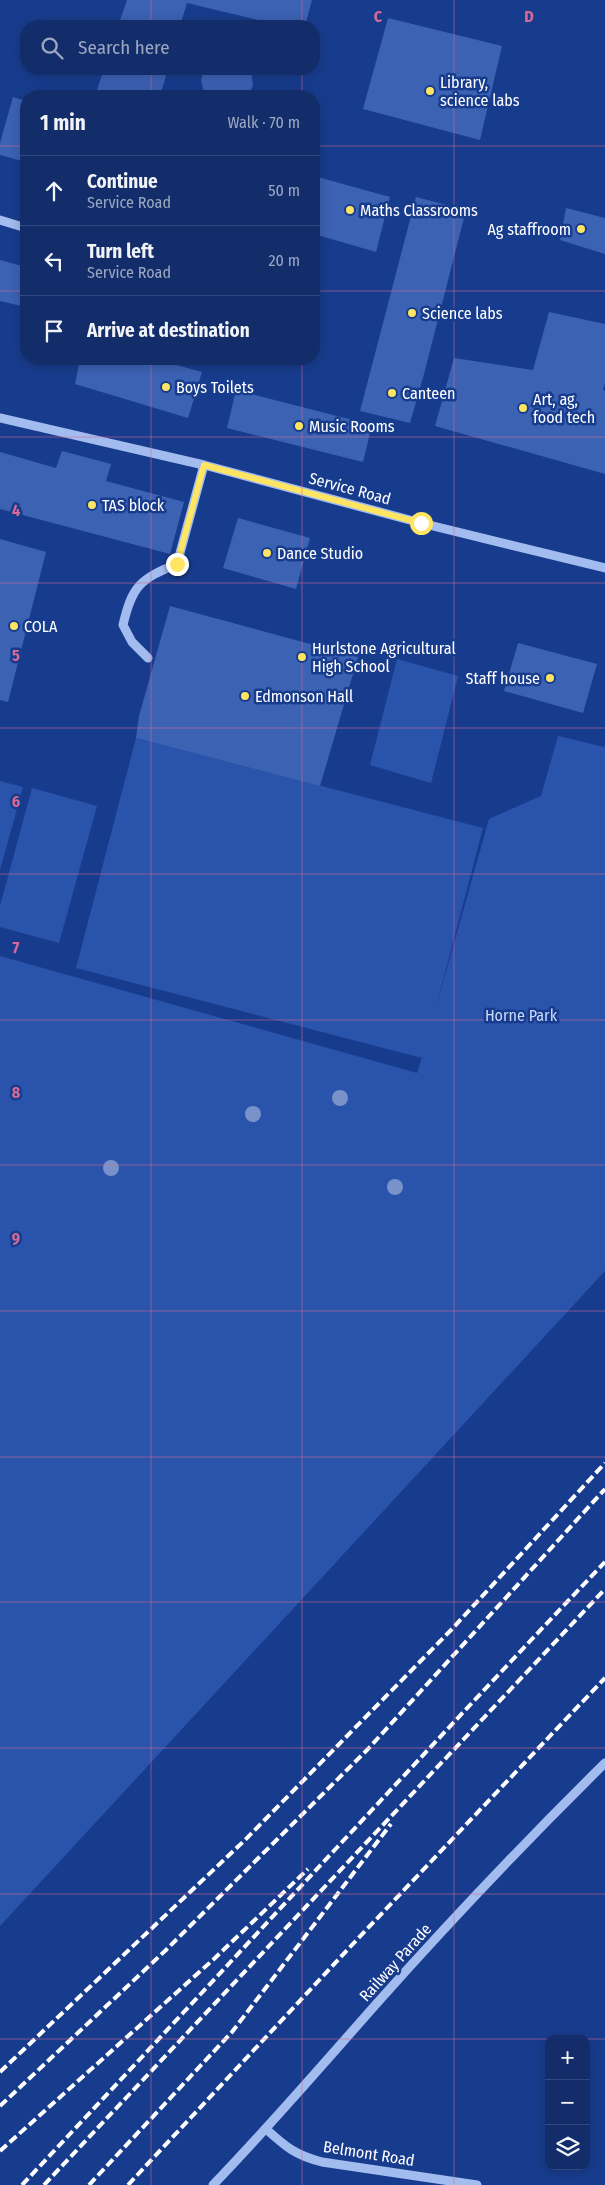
<!DOCTYPE html>
<meta charset="utf-8">
<style>
body{margin:0;font-family:"Fira Sans Condensed",sans-serif;background:#1f3972;color:#f1f3f6}
.controls{position:absolute;right:15px;bottom:15px;display:grid;overflow:hidden;border-radius:10px;box-shadow:0 2px 12px #0003}
.controls button{width:45px;height:45px;display:grid;place-items:center;padding:0;border:0;border-bottom:1px solid #31497e;background:#122d6a;color:#f1f3f6;font:25px sans-serif}
.stop{position:absolute;width:15px;height:15px;margin:-11px;border:4px solid #ffe561;border-radius:50%;background:#fff}
.stop.end{background:#ffe561;border-color:#fff;box-shadow:0 1px 5px #0008}
.list{margin:0;padding:0;list-style:none}
h2{display:flex;justify-content:space-between;align-items:center;height:65px;margin:0;padding:0 20px;font-size:21px}
h2 small{font-size:16px;font-weight:400;color:#9ca8c1}
.list li{display:grid;grid-template-columns:32px 1fr auto;gap:15px;align-items:center;box-sizing:border-box;height:70px;padding:0 20px;border-top:1px solid #31497e}
.list b{display:block;font-size:19px;white-space:nowrap}
.list p{margin:0;font-size:16px;white-space:nowrap;color:#9ca8c1}
.list em{font-size:16px;font-style:normal;color:#9ca8c1}
.icon{flex:none;width:28px;height:28px;fill:none;stroke:currentColor;stroke-width:2;stroke-linecap:round;stroke-linejoin:round}
.map{position:relative;flex:none;width:605px;height:2185px;overflow:hidden}
.search{position:absolute;background:#122d6a;box-shadow:0 2px 12px #0003;left:20px;top:20px;width:300px;height:55px;display:flex;align-items:center;gap:12px;box-sizing:border-box;padding:0 18px;border-radius:20px;color:#9ca8c1;font-size:19px}
.panel{position:absolute;background:#122d6a;box-shadow:0 2px 12px #0003;left:20px;top:90px;width:300px;height:275px;border-radius:20px}
.map>svg:first-child{display:block}
</style>
<div class="map">
<svg width="605" height="2185" viewBox="0 0 605 2185">
<rect width="100%" height="100%" fill="#183c8d"/>
<!-- green -->
<path fill="#2a54ac" d="M 397,659 L 458,676 L 431,783 L 370,765 Z
M 558,736 L 604,747 L 605,745 L 605,1271 L 0,1926 L 0,956 L 417,1073 L 422,1058 L 76,968 L 136,738 L 483,828 L 435,1011 L 489,819 L 541,796 Z
M 0,781 L 23,787 L 0,870 Z
M 32,788 L 97,806 L 59,943 L 0,927 L 0,906 Z"/>
<!-- building -->
<path fill="#3c62b4" d="M 127,0 L 312,0 L 305,26 L 283,26 L 187,3 L 180,26 L 118,26 Z
M 388,18 L 502,46 L 480,140 L 363,109 Z
M 104,69 L 168,69 L 160,96 L 95,96 Z
M 204,69 L 251,69 L 253,85 L 250,93 L 246,96 L 208,96 L 203,89 L 201,80 Z
M 13,97 L 26,101 L 26,162 L 0,155 L 0,143 Z
M 314,176 L 390,197 L 376,252 L 314,234 Z
M 416,197 L 466,210 L 424,374 L 410,423 L 360,411 Z
M 566,208 L 605,218 L 605,254 L 560,240 Z
M 0,260 L 26,267 L 26,307 L 0,301 Z
M 549,312 L 605,324 L 605,383 L 603,390 L 605,391 L 605,474 L 435,426 L 454,358 L 533,370 Z
M 80,359 L 155,359 L 202,372 L 188,418 L 75,384 Z
M 236,390 L 372,425 L 363,462 L 227,428 Z
M 62,451 L 111,464 L 106,481 L 184,502 L 170,554 L 0,509 L 0,452 L 56,468 Z
M 238,518 L 310,538 L 296,589 L 223,568 Z
M 0,539 L 46,552 L 8,702 L 0,700 Z
M 170,606 L 358,657 L 320,786 L 136,738 L 139,716 Z
M 518,643 L 597,664 L 583,713 L 504,691 Z"/>
<g fill="none" stroke-linecap="round" stroke-linejoin="round">
<!-- minor -->
<path stroke="#a3bcef" stroke-width="9" d="M 0,220 L 26,228
M 0,418 L 204,465
M 148,658 L 132,642 L 123,625 C 132,586 140,579 177,564 L 204,465 L 421,523 L 605,568
M 266,2129 C 286,2147 295,2155 322,2162 L 477,2185
M 213,2185 C 270,2126 323,2064 378,2002 C 451,1920 527,1840 605,1763"/>
<!-- rail -->
<path stroke="#fff" stroke-width="4" stroke-dasharray="9 4" stroke-linecap="butt" d="M 0,2072 L 245,1840 L 452,1629 L 605,1463
M 0,2106 L 166,1950 L 368,1749 L 605,1489
M 0,2151 L 215,1958 L 308,1869
M 22,2185 C 217,1978 409,1768 605,1562
M 44,2185 L 605,1589
M 89,2185 L 232,2032 L 391,1824
M 128,2185 L 350,1947 L 605,1678"/>
</g>
<!-- trees -->
<g fill="#7992ca">
<circle cx="340" cy="1098" r="8"/>
<circle cx="253" cy="1114" r="8"/>
<circle cx="111" cy="1168" r="8"/>
<circle cx="395" cy="1187" r="8"/>
</g>
<g fill="none" stroke-linecap="round" stroke-linejoin="round">
<!-- route -->
<path stroke="#ffe561" stroke-width="6" d="M 177,564 L 204,465 L 421,523"/>
</g>
<!-- grid -->
<path fill="none" stroke="#d76994" stroke-width="1" stroke-opacity="0.55" d="M 151,0 L 151,26M 302,0 L 302,26M 454,0 L 454,2185M 151,69 L 151,96M 302,69 L 302,96M 0,146 L 26,146M 314,146 L 605,146M 0,291 L 26,291M 314,291 L 605,291M 151,359 L 151,2185M 302,359 L 302,2185M 0,437 L 605,437M 0,583 L 605,583M 0,728 L 605,728M 0,874 L 605,874M 0,1020 L 605,1020M 0,1165 L 605,1165M 0,1311 L 605,1311M 0,1457 L 605,1457M 0,1602 L 605,1602M 0,1748 L 605,1748M 0,1894 L 605,1894M 0,2039 L 549,2039M 586,2039 L 605,2039"/>
<!-- markers -->
<g fill="#ffe561" stroke="#183c8d" stroke-width="2">
<circle cx="430" cy="91" r="5"/>
<circle cx="350" cy="210" r="5"/>
<circle cx="581" cy="229" r="5"/>
<circle cx="412" cy="313" r="5"/>
<circle cx="166" cy="387" r="5"/>
<circle cx="392" cy="393" r="5"/>
<circle cx="523" cy="408" r="5"/>
<circle cx="299" cy="426" r="5"/>
<circle cx="92" cy="505" r="5"/>
<circle cx="267" cy="553" r="5"/>
<circle cx="14" cy="626" r="5"/>
<circle cx="302" cy="657" r="5"/>
<circle cx="550" cy="678" r="5"/>
<circle cx="245" cy="696" r="5"/>
</g>
<g text-anchor="middle" stroke-width="5" stroke-linejoin="round" paint-order="stroke">
<!-- poi labels -->
<g font-size="16" fill="#fff" stroke="#183c8d" text-anchor="start">
<text x="440" y="88">Library,<tspan x="440" dy="18">science labs</tspan></text>
<text x="360" y="216">Maths Classrooms</text>
<text x="571" y="235" text-anchor="end">Ag staffroom</text>
<text x="422" y="319">Science labs</text>
<text x="176" y="393">Boys Toilets</text>
<text x="402" y="399">Canteen</text>
<text x="533" y="405">Art, ag,<tspan x="533" dy="18">food tech</tspan></text>
<text x="309" y="432">Music Rooms</text>
<text x="102" y="511">TAS block</text>
<text x="277" y="559">Dance Studio</text>
<text x="24" y="632">COLA</text>
<text x="312" y="654">Hurlstone Agricultural<tspan x="312" dy="18">High School</tspan></text>
<text x="540" y="684" text-anchor="end">Staff house</text>
<text x="255" y="702">Edmonson Hall</text>
</g>
<!-- street labels -->
<g font-size="16" fill="#fff" stroke="#183c8d">
<text transform="translate(350 488) rotate(15)" y="6">Service Road</text>
<text transform="translate(395 1962) rotate(-48)" y="6">Railway Parade</text>
<text transform="translate(369 2153) rotate(9)" y="6">Belmont Road</text>
</g>
<!-- park labels -->
<g font-size="16" fill="#c9d9fb" stroke="#183c8d">
<text x="521" y="1021">Horne Park</text>
</g>
</g>
<g font-size="16" text-anchor="middle" font-weight="bold" fill="#d76994" stroke="#183c8d" stroke-width="5" stroke-linejoin="round" paint-order="stroke">
<text x="378" y="22">C</text>
<text x="529" y="22">D</text>
<text x="16" y="516">4</text>
<text x="16" y="661">5</text>
<text x="16" y="807">6</text>
<text x="16" y="953">7</text>
<text x="16" y="1098">8</text>
<text x="16" y="1244">9</text>
</g>
</svg>
<div class="controls">
<button>+</button>
<button>−</button>
<button><svg class="icon" aria-label="layers" viewBox="0 0 24 24"><path d="M12 4l9 5-9 5-9-5zM3 14l9 5 9-5"/></svg></button>
</div>
<div class="stop" style="left:421px;top:523px"></div>
<div class="stop end" style="left:177px;top:564px"></div>
<div class="search"><svg class="icon" aria-label="search" viewBox="0 0 24 24"><circle cx="10" cy="10" r="6"/><path d="M15 15l6 6"/></svg>Search here</div>
<section class="panel">
<h2>1 min<small>Walk · 70 m</small></h2>
<ul class="list">
<li><svg class="icon" aria-label="ahead" viewBox="0 0 24 24"><path d="M12 20V5M6 11l6-6 6 6"/></svg><div><b>Continue</b><p>Service Road</p></div><em>50 m</em></li>
<li><svg class="icon" aria-label="left" viewBox="0 0 24 24"><path d="M17 20v-9H6M10 6l-5 5 5 5"/></svg><div><b>Turn left</b><p>Service Road</p></div><em>20 m</em></li>
<li><svg class="icon" aria-label="arrive" viewBox="0 0 24 24"><path d="M6 21V4h12l-3 4 3 4H6"/></svg><div><b>Arrive at destination</b></div></li>
</ul>
</section>
</div>
